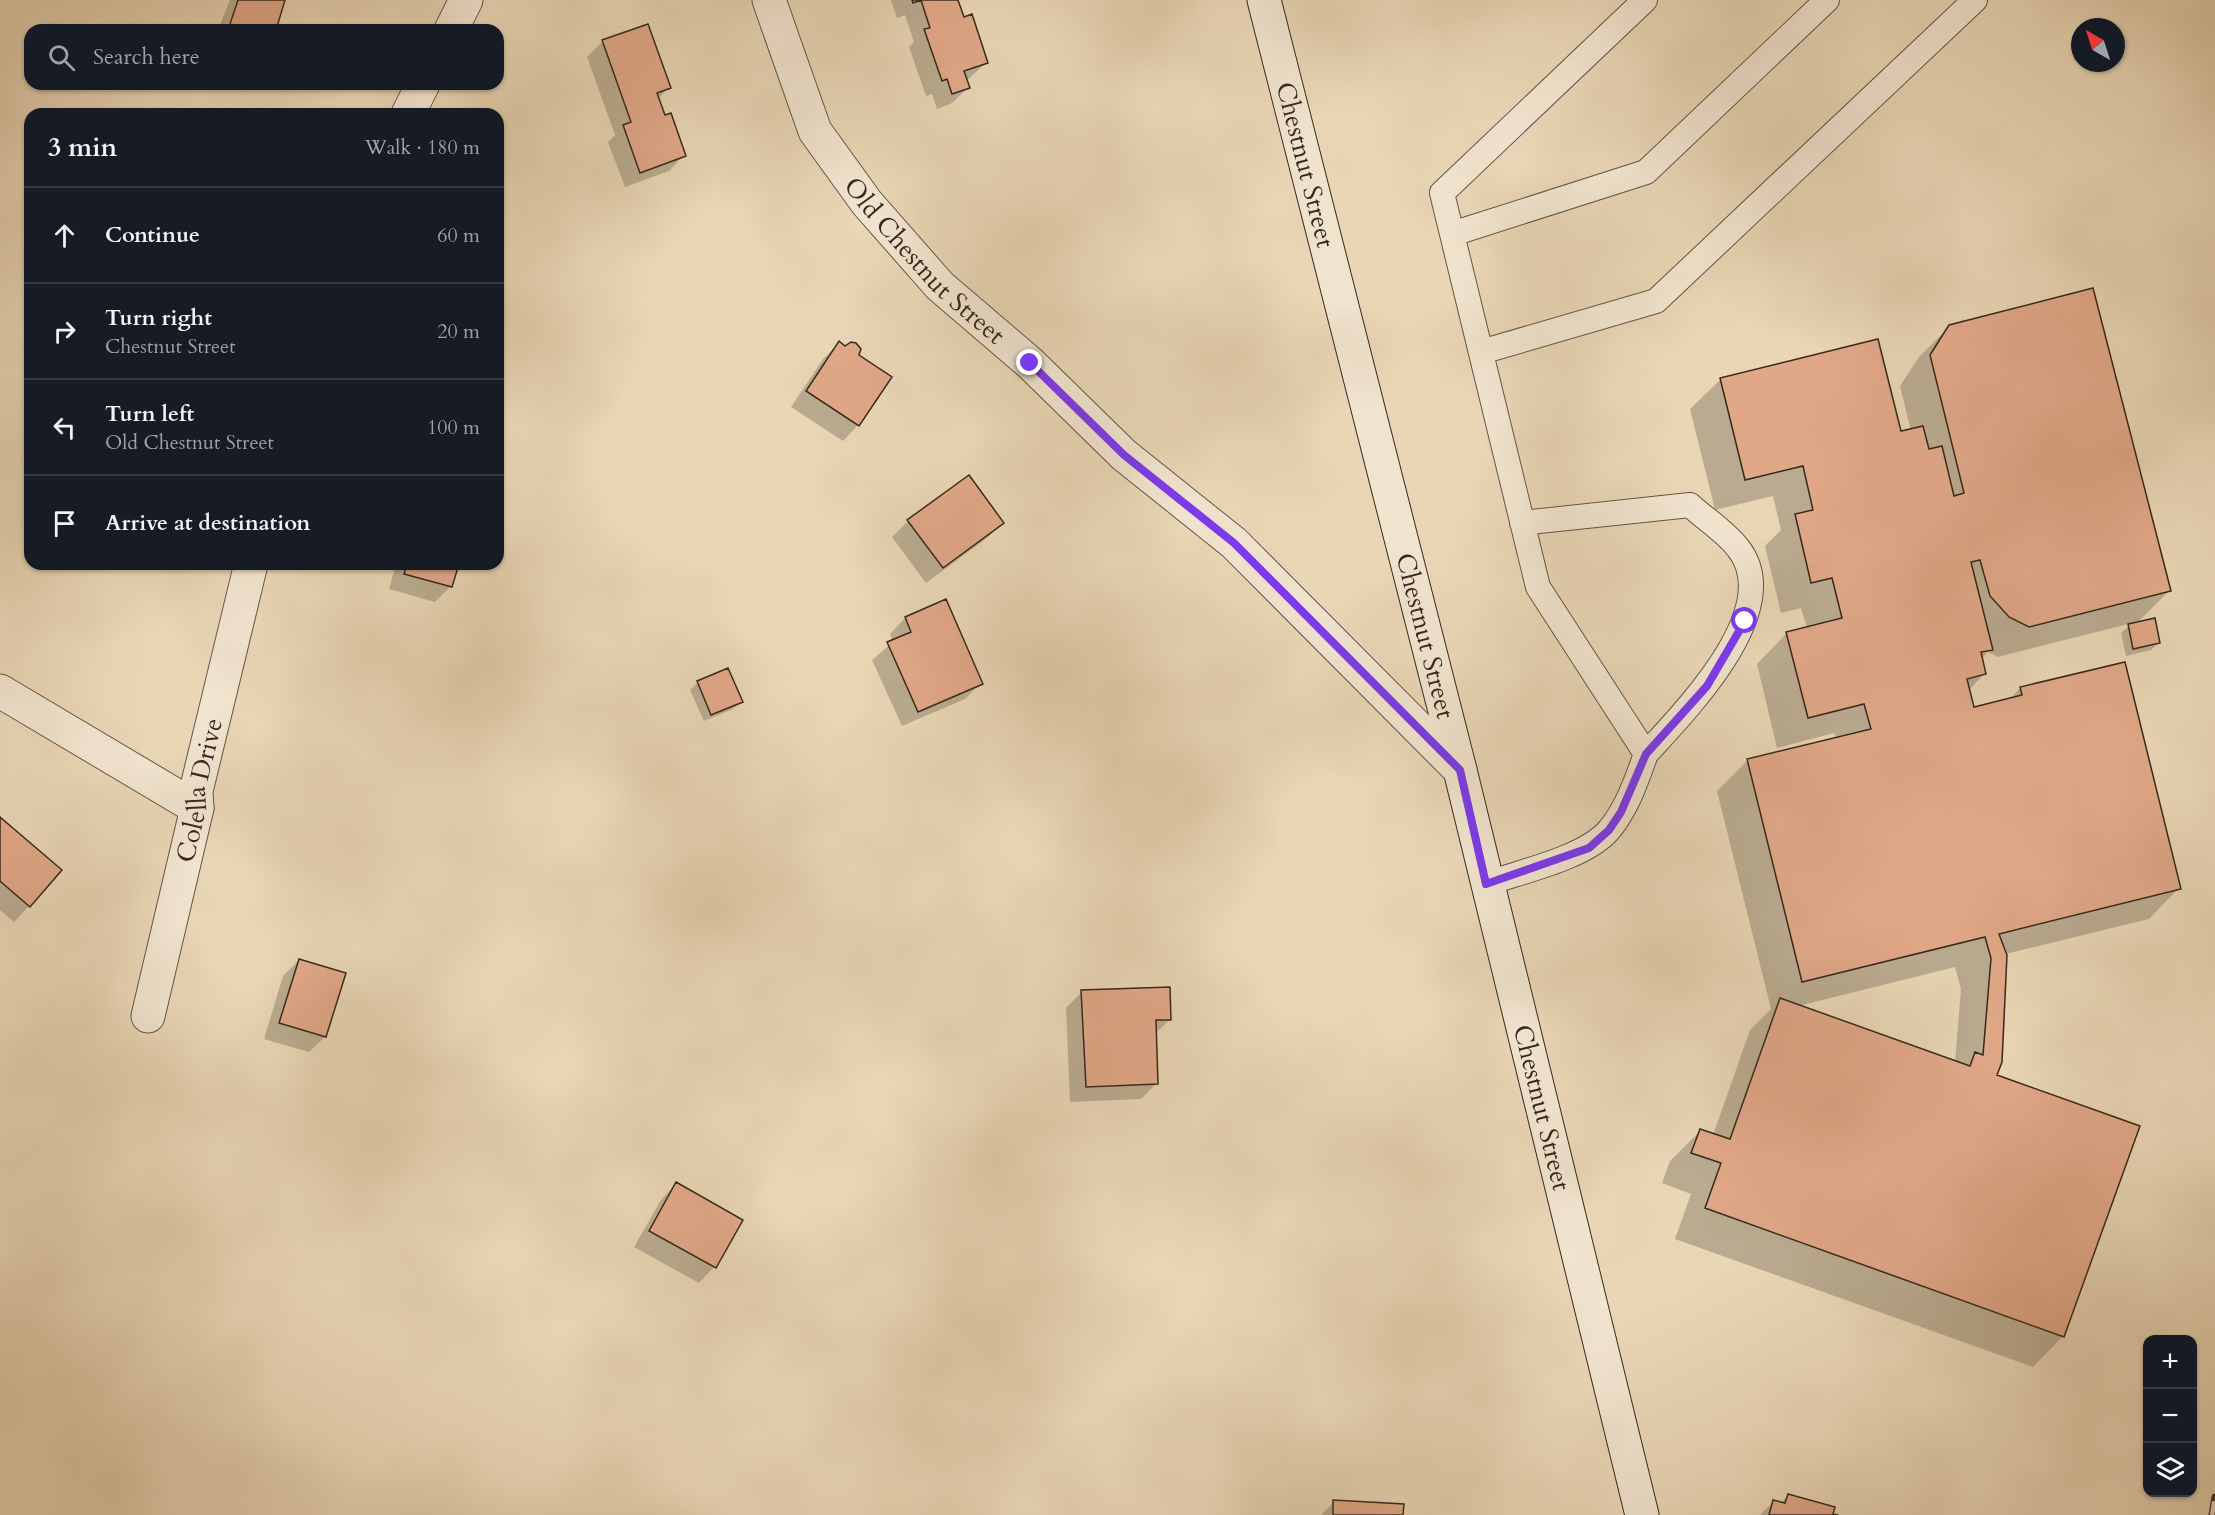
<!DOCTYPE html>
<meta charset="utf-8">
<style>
body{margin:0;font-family:Cardo,serif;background:#242831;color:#f1f3f6}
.controls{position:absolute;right:18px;bottom:18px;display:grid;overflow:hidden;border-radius:12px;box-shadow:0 2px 4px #0004}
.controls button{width:54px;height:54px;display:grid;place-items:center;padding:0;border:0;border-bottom:2px solid #363941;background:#171b24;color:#f1f3f6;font:30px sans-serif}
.compass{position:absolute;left:2071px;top:18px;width:54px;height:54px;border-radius:50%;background:#171b24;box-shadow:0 2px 4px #0004;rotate:321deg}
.stop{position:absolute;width:18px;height:18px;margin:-14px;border:4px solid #7c3aed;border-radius:50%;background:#fff}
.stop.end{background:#7c3aed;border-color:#fff;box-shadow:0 2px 6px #0008}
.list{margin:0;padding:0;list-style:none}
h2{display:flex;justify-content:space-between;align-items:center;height:78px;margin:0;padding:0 24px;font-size:26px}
h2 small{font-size:20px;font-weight:400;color:#9ea1a6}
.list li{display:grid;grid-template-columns:39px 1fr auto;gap:18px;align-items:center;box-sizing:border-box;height:96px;padding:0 24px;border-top:2px solid #363941}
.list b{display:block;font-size:22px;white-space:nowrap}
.list p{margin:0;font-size:20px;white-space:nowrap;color:#9ea1a6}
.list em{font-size:20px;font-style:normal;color:#9ea1a6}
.icon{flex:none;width:33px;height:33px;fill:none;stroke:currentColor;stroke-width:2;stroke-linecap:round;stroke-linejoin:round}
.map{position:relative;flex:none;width:2215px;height:1515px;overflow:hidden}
.search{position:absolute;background:#171b24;box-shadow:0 2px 4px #0004;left:24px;top:24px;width:480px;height:66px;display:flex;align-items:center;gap:15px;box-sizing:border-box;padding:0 21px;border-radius:18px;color:#9ea1a6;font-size:22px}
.panel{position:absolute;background:#171b24;box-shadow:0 2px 4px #0004;left:24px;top:108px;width:480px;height:462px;border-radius:18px}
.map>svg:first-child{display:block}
</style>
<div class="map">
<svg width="2215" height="1515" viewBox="0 0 2215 1515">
<rect width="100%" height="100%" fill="#e9d6b5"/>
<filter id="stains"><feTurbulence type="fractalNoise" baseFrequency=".00333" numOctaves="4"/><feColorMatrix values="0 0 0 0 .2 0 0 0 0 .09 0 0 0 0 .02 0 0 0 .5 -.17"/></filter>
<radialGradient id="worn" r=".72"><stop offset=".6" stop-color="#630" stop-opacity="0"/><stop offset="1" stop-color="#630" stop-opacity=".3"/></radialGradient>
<!-- shadow -->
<path fill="#0003" fill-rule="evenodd" d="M 230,0 L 284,0 L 274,30 L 218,30 Z
M 891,0 L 956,0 L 963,19 L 986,63 L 966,81 L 968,88 L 952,103 L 937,109 L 932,94 L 926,96 L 909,47 L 914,42 L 905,15 L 897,18 Z
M 603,41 L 669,87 L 658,99 L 684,155 L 669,171 L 625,187 L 608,142 L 615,135 L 587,57 Z
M 1950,326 L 2170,590 L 2136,624 L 2158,643 L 2151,650 L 2126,656 L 2121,633 L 2132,623 L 1998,657 L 1988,652 L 1981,659 L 1984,674 L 1969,690 L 1973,709 L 2009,700 L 2020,688 L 2124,664 L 2179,888 L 2149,919 L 2005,954 L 1996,1076 L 2063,1336 L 2033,1367 L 1675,1239 L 1691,1194 L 1662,1183 L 1670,1161 L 1701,1130 L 1713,1135 L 1750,1030 L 1771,1009 L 1717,791 L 1748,760 L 1836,739 L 1834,733 L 1777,748 L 1757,664 L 1787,633 L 1807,628 L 1801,608 L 1781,613 L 1765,546 L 1781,530 L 1773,496 L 1715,510 L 1690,409 L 1721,379 L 1900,433 L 1911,431 L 1900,386 L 1919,357 ZM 1955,967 L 1961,989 L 1955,1062 L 1798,1006 Z
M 839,343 L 858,356 L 858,425 L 843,441 L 791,407 L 823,359 Z
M 908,521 L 1002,523 L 987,538 L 926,583 L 892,537 Z
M 396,564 L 457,564 L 451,586 L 435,602 L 389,589 Z
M 905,618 L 981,683 L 965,699 L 902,726 L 872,660 L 893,642 L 890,634 Z
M 698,682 L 741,701 L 733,709 L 704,721 L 690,690 Z
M 0,819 L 29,906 L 14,922 L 0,910 Z
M 299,960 L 325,1037 L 309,1052 L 264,1039 L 283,976 Z
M 1082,992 L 1169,1020 L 1155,1034 L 1157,1083 L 1141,1099 L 1070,1102 L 1066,1008 Z
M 676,1184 L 714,1267 L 699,1283 L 634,1247 L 661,1200 Z
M 1788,1496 L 1832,1515 L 1760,1515 L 1773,1502 L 1780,1504 Z
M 1334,1502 L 1402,1515 L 1321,1515 Z"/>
<!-- building -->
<path fill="#e1a888" stroke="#37281d" stroke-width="1.5" d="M 238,0 L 285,0 L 276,30 L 228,30 Z
M 912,0 L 958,0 L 964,17 L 972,14 L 988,63 L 964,71 L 970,88 L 952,94 L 947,79 L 942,81 L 924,29 L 930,28 L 921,0 L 913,3 Z
M 648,24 L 671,88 L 657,93 L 665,115 L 671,113 L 686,156 L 640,173 L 623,125 L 631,122 L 602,40 Z
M 2093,288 L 2171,591 L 2029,627 L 2009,617 L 1990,596 L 1980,560 L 1971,562 L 1993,650 L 1981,652 L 1986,674 L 1967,679 L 1974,707 L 2022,695 L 2020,687 L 2125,662 L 2181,889 L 1999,934 L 2007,955 L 2002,1062 L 1997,1075 L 2140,1126 L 2064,1337 L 1705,1208 L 1721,1163 L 1691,1153 L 1700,1129 L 1730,1139 L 1780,998 L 1970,1066 L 1975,1052 L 1983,1055 L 1991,958 L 1985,937 L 1802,982 L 1747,759 L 1871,729 L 1864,704 L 1808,718 L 1786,632 L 1842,618 L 1832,578 L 1811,583 L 1795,514 L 1813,510 L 1803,466 L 1745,480 L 1720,378 L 1878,339 L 1901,431 L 1923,426 L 1929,449 L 1942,446 L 1954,496 L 1964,493 L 1930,355 L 1949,325 Z
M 839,341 L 845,346 L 851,342 L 856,343 L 861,349 L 859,355 L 892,377 L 859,426 L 806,391 Z
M 969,475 L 1004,523 L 943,568 L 907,520 Z
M 407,564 L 459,564 L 452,587 L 404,574 Z
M 946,599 L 983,684 L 918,712 L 887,642 L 911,632 L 905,617 Z
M 2155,618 L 2160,643 L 2133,649 L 2128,624 Z
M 728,668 L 743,702 L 711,715 L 697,681 Z
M 0,817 L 62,870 L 30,907 L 0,881 Z
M 299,959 L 346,973 L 326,1037 L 279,1023 Z
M 1170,987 L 1171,1020 L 1156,1020 L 1158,1084 L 1086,1087 L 1081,990 Z
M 676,1182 L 743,1220 L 716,1268 L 649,1231 Z
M 1788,1494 L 1835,1507 L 1833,1514 L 1838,1515 L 1769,1515 L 1773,1500 L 1785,1503 Z
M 1333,1500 L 1404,1504 L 1403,1515 L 1333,1515 Z"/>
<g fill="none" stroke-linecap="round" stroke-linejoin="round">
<!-- lane casing -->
<g stroke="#645443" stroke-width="26">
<path id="lane" d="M 1452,234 L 1646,172 L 1827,0
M 1481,352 L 1656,301 L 1975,0
M 1522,523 L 1690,505 C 1705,519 1726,532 1738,548 C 1787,609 1684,712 1646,754
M 1486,884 C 1522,871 1585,858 1609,830 C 1627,809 1637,779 1646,754 L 1538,587 L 1442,193 L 1645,0"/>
</g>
<!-- street casing -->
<g stroke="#645443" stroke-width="35">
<g id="street">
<path id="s1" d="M 769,0 L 815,131 L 867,203 L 940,286 L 1030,363 L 1124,455 L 1234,543 L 1460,770"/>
<path d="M 451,30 L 466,0"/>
<path d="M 408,114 L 423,84"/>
<path d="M 0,691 L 197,808"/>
<path id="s2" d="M 148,1016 L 197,808 L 196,791 L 251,564"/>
</g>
</g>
<!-- secondary casing -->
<g stroke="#37281d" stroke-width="35">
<g id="secondary">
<path id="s3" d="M 1264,0 L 1460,770 L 1642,1515"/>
</g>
</g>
<!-- lane -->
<use href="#lane" stroke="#f1e4cf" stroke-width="24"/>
<!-- street -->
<use href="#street" stroke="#f1e4cf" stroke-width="33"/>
<!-- secondary -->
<use href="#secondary" stroke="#f1e4cf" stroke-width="33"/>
<!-- rail casing -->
<g stroke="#37281d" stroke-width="7">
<path id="rail" d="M 2212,1515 L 2215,1497"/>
</g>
<!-- rail -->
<use href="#rail" stroke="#f1e4cf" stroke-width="4.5" stroke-dasharray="14" stroke-linecap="butt"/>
</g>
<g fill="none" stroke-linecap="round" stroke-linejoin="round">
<!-- route -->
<path stroke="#7c3aed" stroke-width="8" d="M 1030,363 L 1124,455 L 1234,543 L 1460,770 L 1486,884 L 1589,848 L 1609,830 L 1621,812 L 1646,754 L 1707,686 L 1745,621"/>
</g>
<g text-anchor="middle" stroke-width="4.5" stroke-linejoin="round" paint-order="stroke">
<!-- street labels -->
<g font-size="26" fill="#37281d" stroke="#f1e4cf">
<text dy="9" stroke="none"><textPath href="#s3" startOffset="170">Chestnut Street</textPath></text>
<text dy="9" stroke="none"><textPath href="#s1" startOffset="309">Old Chestnut Street</textPath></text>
<text dy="9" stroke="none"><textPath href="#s3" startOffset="656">Chestnut Street</textPath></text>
<text dy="9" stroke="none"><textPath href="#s2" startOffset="232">Colella Drive</textPath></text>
<text dy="9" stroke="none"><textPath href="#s3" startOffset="1142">Chestnut Street</textPath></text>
</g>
</g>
<rect width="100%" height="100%" filter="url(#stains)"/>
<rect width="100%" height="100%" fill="url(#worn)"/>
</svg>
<div class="controls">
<button>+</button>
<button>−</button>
<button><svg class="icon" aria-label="layers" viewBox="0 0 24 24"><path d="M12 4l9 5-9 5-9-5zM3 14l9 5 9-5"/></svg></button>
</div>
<svg class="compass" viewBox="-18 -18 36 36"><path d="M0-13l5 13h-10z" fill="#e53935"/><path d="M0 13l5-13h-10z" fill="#9ea1a6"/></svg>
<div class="stop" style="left:1745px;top:621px"></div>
<div class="stop end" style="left:1030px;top:363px"></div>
<div class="search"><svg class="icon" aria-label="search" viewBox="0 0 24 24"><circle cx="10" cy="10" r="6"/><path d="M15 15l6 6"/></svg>Search here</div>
<section class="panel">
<h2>3 min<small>Walk · 180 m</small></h2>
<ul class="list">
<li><svg class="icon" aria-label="ahead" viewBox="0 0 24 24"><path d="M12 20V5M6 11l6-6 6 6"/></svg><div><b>Continue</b></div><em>60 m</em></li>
<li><svg class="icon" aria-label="right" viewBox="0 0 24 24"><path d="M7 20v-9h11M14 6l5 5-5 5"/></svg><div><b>Turn right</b><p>Chestnut Street</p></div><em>20 m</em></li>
<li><svg class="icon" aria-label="left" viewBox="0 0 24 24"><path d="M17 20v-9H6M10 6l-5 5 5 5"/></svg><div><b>Turn left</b><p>Old Chestnut Street</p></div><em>100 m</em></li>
<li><svg class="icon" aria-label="arrive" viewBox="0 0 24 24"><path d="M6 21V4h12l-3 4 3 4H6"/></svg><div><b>Arrive at destination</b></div></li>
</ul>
</section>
</div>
